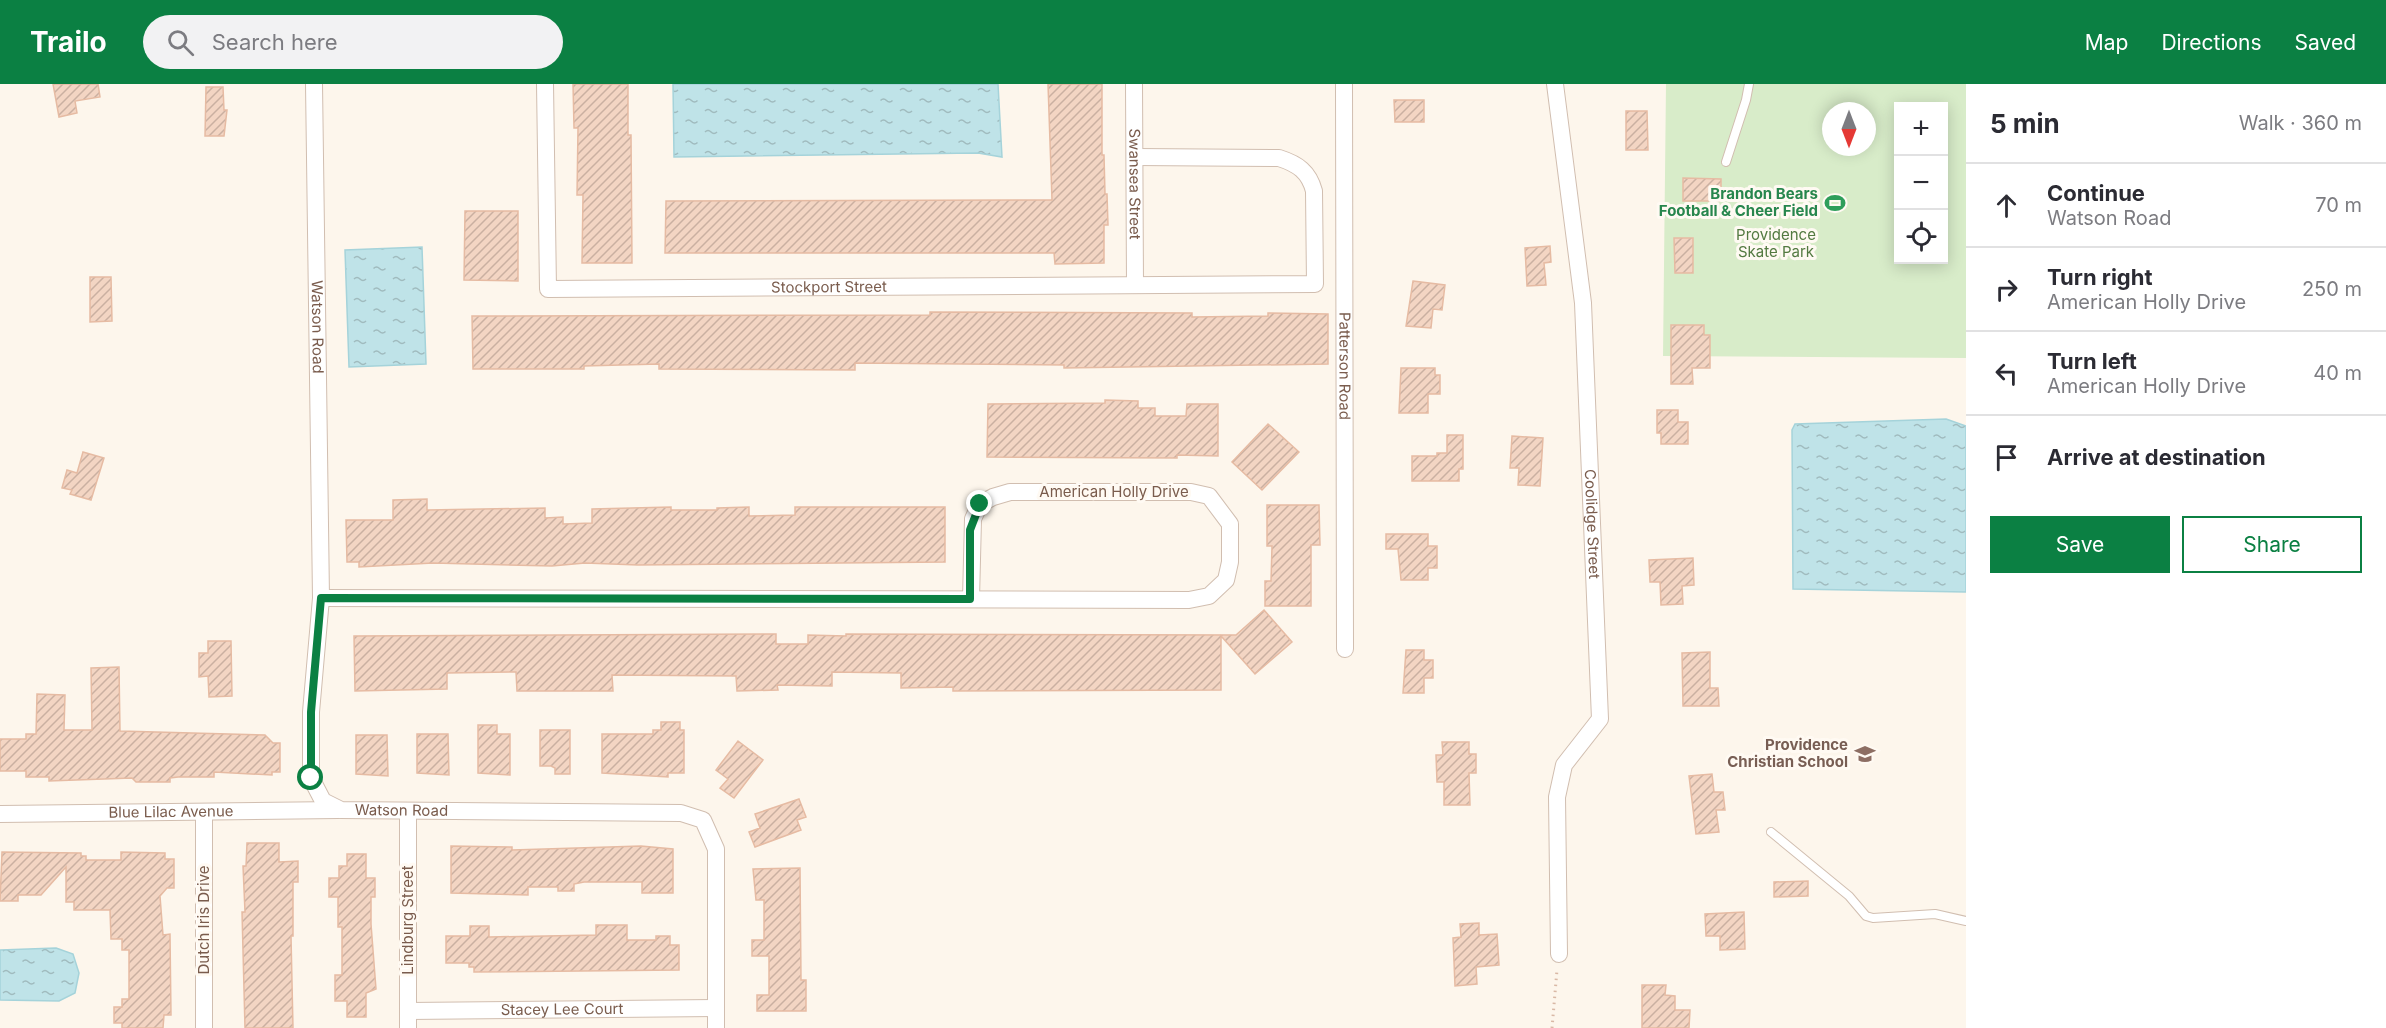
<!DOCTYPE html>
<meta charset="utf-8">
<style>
body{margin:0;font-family:Inter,sans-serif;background:#f2f2f3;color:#2b2b33}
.controls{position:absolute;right:18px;top:18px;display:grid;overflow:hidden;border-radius:0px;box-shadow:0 3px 15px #0003}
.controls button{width:54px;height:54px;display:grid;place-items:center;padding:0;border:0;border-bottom:2px solid #e1e1e2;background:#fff;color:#2b2b33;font:30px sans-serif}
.compass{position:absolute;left:1822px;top:18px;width:54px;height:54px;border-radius:50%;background:#fff;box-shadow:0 3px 15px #0003;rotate:180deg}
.stop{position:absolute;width:18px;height:18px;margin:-14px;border:4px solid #0b8043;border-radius:50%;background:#fff}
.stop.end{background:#0b8043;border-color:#fff;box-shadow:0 2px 6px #0008}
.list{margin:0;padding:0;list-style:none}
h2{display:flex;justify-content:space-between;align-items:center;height:78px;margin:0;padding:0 24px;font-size:26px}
h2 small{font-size:20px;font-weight:400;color:#7c7c81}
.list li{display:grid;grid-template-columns:39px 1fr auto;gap:18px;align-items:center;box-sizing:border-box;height:84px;padding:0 24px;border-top:2px solid #e1e1e2}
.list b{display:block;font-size:22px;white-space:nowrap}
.list p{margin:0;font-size:20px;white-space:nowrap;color:#7c7c81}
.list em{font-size:20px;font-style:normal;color:#7c7c81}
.actions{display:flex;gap:12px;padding:18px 24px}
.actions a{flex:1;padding:14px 0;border:2px solid #0b8043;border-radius:0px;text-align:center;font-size:21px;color:#0b8043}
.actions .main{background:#0b8043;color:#fff}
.icon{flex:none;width:33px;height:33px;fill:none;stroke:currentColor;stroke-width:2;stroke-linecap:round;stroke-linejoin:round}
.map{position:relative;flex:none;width:1966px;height:944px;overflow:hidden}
header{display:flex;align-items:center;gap:36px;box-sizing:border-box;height:84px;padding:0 30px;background:#0b8043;color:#fff}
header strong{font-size:28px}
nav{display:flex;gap:33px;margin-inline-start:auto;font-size:21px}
.search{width:420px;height:54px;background:#f2f2f3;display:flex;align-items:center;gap:15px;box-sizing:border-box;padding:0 21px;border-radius:33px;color:#7c7c81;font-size:22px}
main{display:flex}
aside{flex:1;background:#fff}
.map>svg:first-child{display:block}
</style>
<header>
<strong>Trailo</strong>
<div class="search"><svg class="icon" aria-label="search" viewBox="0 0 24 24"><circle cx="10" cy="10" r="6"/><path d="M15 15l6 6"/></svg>Search here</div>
<nav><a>Map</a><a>Directions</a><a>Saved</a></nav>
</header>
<main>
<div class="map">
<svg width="1966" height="944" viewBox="0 0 1966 944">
<defs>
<pattern id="water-ripples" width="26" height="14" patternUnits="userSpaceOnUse" patternTransform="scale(1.5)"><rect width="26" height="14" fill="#bfe3e8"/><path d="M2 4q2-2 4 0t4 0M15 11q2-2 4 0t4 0" fill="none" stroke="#a0bbbe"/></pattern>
<pattern id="building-hatch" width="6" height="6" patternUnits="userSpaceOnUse" patternTransform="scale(1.5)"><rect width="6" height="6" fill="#f3d5c3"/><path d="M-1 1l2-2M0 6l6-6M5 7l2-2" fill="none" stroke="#cab0a1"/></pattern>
</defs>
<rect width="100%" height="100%" fill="#fdf6ec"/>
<!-- green -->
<path fill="#d8ecc9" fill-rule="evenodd" d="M 1666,0 L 1966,0 L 1966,274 L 1663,272 ZM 1898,22 L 1944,22 L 1944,176 L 1898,176 ZM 1831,27 L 1867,27 L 1867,63 L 1831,63 Z"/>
<!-- water -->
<path fill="url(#water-ripples)" stroke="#a5d3da" stroke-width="1.5" d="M 673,0 L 998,0 L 1002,73 L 978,69 L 674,73 Z
M 422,163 L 426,280 L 349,283 L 345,166 Z
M 1946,335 L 1966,342 L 1966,508 L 1793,505 L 1792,346 L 1795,340 Z
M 56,864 L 73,870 L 79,889 L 75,909 L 59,917 L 0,916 L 0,866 Z"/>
<!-- building -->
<path fill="url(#building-hatch)" stroke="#e6bba3" stroke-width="1.5" d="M 53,0 L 98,0 L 100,13 L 75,17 L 77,29 L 59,33 Z
M 573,0 L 628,0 L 628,51 L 631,51 L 632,179 L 582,179 L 583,111 L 577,111 L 578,44 L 574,44 Z
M 1048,0 L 1102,0 L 1102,71 L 1104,71 L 1105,110 L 1107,110 L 1108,141 L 1104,141 L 1104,179 L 1055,180 L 1054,169 L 665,169 L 666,117 L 1052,116 Z
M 206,3 L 223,3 L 224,26 L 227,26 L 224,52 L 205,52 Z
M 1394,16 L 1424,16 L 1424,38 L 1395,38 Z
M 1626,27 L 1647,27 L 1648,66 L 1626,66 Z
M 1683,94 L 1721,95 L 1721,117 L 1683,117 Z
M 465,127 L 518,127 L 518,197 L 464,196 Z
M 1674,154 L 1693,154 L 1693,189 L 1675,189 Z
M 1550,162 L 1551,178 L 1544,179 L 1546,201 L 1527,202 L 1525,164 Z
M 90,193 L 111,193 L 112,237 L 90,238 Z
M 1413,197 L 1445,201 L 1442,226 L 1433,225 L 1431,244 L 1406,242 Z
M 930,228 L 1192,229 L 1192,233 L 1268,232 L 1268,229 L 1328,230 L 1328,280 L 1064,284 L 1064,281 L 855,279 L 855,286 L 659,285 L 659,280 L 584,282 L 584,285 L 473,285 L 472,232 L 930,231 Z
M 1671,241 L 1704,241 L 1704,251 L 1710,251 L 1710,284 L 1692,284 L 1693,300 L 1671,300 Z
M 1401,284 L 1435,284 L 1435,291 L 1440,291 L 1440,310 L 1428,310 L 1428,329 L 1399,329 Z
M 1105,316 L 1138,317 L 1138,324 L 1155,324 L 1155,332 L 1186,332 L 1187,320 L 1218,320 L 1218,372 L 1177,371 L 1177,374 L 987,373 L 988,320 L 1105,319 Z
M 1657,326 L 1678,326 L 1678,338 L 1688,338 L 1688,360 L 1661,360 L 1661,349 L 1657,349 Z
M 1268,340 L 1299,368 L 1262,406 L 1232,378 Z
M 1447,351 L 1463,351 L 1463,385 L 1459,385 L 1459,397 L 1412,397 L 1412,372 L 1437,372 L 1437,369 L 1447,369 Z
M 1512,352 L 1543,354 L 1540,402 L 1518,401 L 1519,384 L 1510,384 Z
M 83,368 L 104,374 L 91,416 L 70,410 L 72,406 L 62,404 L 67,386 L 77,389 Z
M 427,415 L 427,426 L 545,424 L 545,434 L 563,433 L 563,440 L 592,439 L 592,425 L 671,423 L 671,426 L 717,426 L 717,424 L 749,423 L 749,432 L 795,431 L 795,423 L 945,423 L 945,478 L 638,481 L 585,479 L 552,482 L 433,479 L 359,483 L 359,478 L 347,478 L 346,436 L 393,436 L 393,416 Z
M 1267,421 L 1319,421 L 1320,461 L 1311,461 L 1311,522 L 1265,522 L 1265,497 L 1271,497 L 1272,462 L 1267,462 Z
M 1386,450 L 1428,450 L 1428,462 L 1437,462 L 1437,484 L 1428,484 L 1428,496 L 1401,496 L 1398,465 L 1386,465 Z
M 1693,474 L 1694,501 L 1682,502 L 1683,520 L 1661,521 L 1660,498 L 1650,498 L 1649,476 Z
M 1264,526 L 1292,558 L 1255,590 L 1221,552 L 1221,606 L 953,607 L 953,603 L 901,604 L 901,589 L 832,588 L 832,602 L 777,601 L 778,606 L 737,607 L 736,592 L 612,591 L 613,607 L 517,607 L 516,588 L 447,589 L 447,605 L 355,607 L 354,552 L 776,550 L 776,560 L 808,560 L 808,551 L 846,552 L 846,550 L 1236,551 Z
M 208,557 L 231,557 L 232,612 L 209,613 L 208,592 L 199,593 L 199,569 L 208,569 Z
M 1406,566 L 1424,566 L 1424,576 L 1433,576 L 1433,594 L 1424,594 L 1424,609 L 1403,609 Z
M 1710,568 L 1710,604 L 1718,604 L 1719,622 L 1683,622 L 1682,569 Z
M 119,583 L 120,647 L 265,651 L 273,659 L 280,659 L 280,688 L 272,688 L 272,691 L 214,688 L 214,693 L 178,693 L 170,694 L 170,698 L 136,698 L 132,694 L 49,697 L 49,693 L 26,693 L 26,687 L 0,687 L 0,655 L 26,655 L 26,650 L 36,650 L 37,610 L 65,611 L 64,646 L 92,646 L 91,584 Z
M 661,638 L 680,638 L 680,646 L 684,646 L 684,689 L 668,689 L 668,693 L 602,689 L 602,650 L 653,650 L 653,646 L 661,646 Z
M 478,641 L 497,641 L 497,650 L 510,650 L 510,691 L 478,689 Z
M 540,646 L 570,646 L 570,690 L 555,690 L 555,684 L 551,682 L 540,682 Z
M 417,650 L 448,650 L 449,691 L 417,689 Z
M 356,651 L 387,651 L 388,692 L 356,690 Z
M 738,657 L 763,676 L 734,714 L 720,704 L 728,695 L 716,686 Z
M 1442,658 L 1469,658 L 1469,670 L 1476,670 L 1476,689 L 1469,689 L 1470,721 L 1444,721 L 1444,698 L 1437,698 L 1436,671 L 1443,671 Z
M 1712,690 L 1714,708 L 1723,708 L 1725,726 L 1716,726 L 1719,748 L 1696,750 L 1689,692 Z
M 799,715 L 806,733 L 797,736 L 801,746 L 755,763 L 749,748 L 760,744 L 755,730 Z
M 247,759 L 279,759 L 279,778 L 298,777 L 298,798 L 293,798 L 293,852 L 291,852 L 293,944 L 245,944 L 242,828 L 245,828 L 243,782 L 246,782 Z
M 451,762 L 512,763 L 512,766 L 641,762 L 673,765 L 673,809 L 642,809 L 642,798 L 584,798 L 574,800 L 574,807 L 558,807 L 558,803 L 528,803 L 528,811 L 451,809 Z
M 2,768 L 81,769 L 81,772 L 86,772 L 86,776 L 121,776 L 121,768 L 165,769 L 165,775 L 174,775 L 174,804 L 167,804 L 160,812 L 163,851 L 170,850 L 171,931 L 164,931 L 163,944 L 122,944 L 122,939 L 114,939 L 114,923 L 122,923 L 122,915 L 129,915 L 129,866 L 122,866 L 122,855 L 111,855 L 110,826 L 74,826 L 74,818 L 66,818 L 66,783 L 41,811 L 18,811 L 18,817 L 0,817 Z
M 347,770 L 366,770 L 366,794 L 375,794 L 375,813 L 371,813 L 371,840 L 376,905 L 366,909 L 366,933 L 347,933 L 347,917 L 335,917 L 335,891 L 342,891 L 342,843 L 338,843 L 338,813 L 329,813 L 329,794 L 339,794 L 339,782 L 347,782 Z
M 800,784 L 801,896 L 806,896 L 806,927 L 757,927 L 757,911 L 769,911 L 769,872 L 752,872 L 752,856 L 764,856 L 764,816 L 756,816 L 753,785 Z
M 1808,797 L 1808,812 L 1774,813 L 1774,798 Z
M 1744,828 L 1745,865 L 1720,866 L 1720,852 L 1706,852 L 1705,830 Z
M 1479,839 L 1479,851 L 1497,850 L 1499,881 L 1476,883 L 1477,900 L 1455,902 L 1453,854 L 1461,853 L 1460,840 Z
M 596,841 L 627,841 L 627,856 L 656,856 L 656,852 L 670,852 L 670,861 L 679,861 L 679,886 L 474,888 L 474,883 L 469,883 L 469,879 L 446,879 L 446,852 L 470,852 L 470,842 L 489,842 L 489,853 L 596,851 Z
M 1642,901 L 1666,901 L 1665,911 L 1675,912 L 1675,926 L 1690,926 L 1689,944 L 1642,944 Z"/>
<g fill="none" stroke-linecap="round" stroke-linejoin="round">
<!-- lane casing -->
<g stroke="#d1beb0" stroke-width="10">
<path id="lane" d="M 1726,78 L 1746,16 L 1749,0
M 1771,748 L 1849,812 L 1866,832 L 1873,834 L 1935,830 L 1966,837"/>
</g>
<!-- street casing -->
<g stroke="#d1beb0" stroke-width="18">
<g id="street">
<path id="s1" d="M 314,0 L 321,514 L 311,628 L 311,694 L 323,717 L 341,726 L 681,729 L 703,736 L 716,765 L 716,944"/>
<path id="s2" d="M 545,0 L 548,205 L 1315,200 L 1314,107 C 1309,88 1298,80 1279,74 L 1135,73"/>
<path id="s3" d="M 1134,0 L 1135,201"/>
<path id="s4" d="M 1344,0 L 1345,565"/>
<path id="s5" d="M 1555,0 L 1583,219 L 1600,635 L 1564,681 L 1557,713 L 1559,870"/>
<path d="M 321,514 L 1189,516 L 1209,512 L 1226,496 L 1230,478 L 1230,440 L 1209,412 L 1191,408 L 1010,408 L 993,413 L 980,420 L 973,435 L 971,515"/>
<path d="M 204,728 L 204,944"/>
<path d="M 408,728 L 408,944"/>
<path id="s6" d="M 0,730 L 338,726"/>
<path id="s7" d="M 408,927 L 716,924"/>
</g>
</g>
<!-- path -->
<path stroke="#d9b8a5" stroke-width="3" stroke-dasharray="1.5 4.5" stroke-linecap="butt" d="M 1552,944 L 1557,886"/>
<!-- lane -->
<use href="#lane" stroke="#fff" stroke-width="8"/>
<!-- street -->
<use href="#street" stroke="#fff" stroke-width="16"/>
</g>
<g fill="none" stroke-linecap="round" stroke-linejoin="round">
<!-- route -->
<path stroke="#0b8043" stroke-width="8" d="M 311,694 L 311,628 L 321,514 L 970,515 L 970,446 L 980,420"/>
</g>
<!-- icons -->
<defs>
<g id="stadium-bare" transform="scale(1.62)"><path d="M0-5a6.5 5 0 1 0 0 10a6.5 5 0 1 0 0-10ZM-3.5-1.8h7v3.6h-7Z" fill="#2e9e5b" stroke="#fffaf3" stroke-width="2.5" paint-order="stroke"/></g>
<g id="school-bare" transform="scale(1.62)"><path d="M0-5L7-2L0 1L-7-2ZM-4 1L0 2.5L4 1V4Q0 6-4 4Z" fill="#8d6e63" stroke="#fffaf3" stroke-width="2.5" paint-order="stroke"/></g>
</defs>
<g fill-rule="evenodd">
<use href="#stadium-bare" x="1835" y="119"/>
<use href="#school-bare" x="1865" y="670"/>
</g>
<g text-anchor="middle" stroke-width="6" stroke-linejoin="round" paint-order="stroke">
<!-- street labels -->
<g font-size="15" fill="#7a5c4d" stroke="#fffaf3">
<text dy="5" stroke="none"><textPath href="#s3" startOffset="100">Swansea Street</textPath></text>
<text dy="5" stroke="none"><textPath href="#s2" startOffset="486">Stockport Street</textPath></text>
<text dy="5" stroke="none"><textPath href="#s1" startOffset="243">Watson Road</textPath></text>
<text dy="5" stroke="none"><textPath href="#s4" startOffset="282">Patterson Road</textPath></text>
<text x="1114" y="413">American Holly Drive</text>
<text dy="5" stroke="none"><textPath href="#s5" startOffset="442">Coolidge Street</textPath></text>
<text dy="5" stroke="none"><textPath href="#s1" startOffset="801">Watson Road</textPath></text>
<text dy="5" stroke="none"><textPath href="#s6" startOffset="171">Blue Lilac Avenue</textPath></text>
<text transform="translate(204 836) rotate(-90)" y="5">Dutch Iris Drive</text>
<text transform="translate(408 836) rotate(-90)" y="5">Lindburg Street</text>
<text dy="5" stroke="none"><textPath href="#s7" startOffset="154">Stacey Lee Court</textPath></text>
</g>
<!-- leisure labels -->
<g font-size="15" font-weight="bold" fill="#27864d" stroke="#fffaf3" text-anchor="end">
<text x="1818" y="115">Brandon Bears<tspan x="1818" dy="17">Football &amp; Cheer Field</tspan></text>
</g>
<!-- park labels -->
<g font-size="15" fill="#537a41" stroke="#fffaf3">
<text x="1776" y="156">Providence<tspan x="1776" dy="17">Skate Park</tspan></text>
</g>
<!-- education labels -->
<g font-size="15" font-weight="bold" fill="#785e54" stroke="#fffaf3" text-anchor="end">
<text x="1848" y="666">Providence<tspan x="1848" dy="17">Christian School</tspan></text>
</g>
</g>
</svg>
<div class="controls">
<button>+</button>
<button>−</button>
<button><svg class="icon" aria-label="locate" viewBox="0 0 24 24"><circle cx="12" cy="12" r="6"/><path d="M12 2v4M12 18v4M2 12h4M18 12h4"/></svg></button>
</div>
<svg class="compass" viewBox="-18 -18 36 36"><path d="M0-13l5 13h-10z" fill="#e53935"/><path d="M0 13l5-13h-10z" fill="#7c7c81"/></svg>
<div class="stop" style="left:311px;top:694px"></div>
<div class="stop end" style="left:980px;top:420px"></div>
</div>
<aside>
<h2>5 min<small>Walk · 360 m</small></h2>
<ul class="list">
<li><svg class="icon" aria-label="ahead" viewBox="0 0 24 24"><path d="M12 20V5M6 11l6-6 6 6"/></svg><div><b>Continue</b><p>Watson Road</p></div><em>70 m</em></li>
<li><svg class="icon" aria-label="right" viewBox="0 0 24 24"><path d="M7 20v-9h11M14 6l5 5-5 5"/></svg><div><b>Turn right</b><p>American Holly Drive</p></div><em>250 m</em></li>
<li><svg class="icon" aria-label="left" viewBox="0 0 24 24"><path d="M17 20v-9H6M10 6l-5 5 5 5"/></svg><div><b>Turn left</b><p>American Holly Drive</p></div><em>40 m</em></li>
<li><svg class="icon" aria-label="arrive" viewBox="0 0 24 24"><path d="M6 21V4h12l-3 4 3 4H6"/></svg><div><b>Arrive at destination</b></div></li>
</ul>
<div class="actions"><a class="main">Save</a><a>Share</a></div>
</aside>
</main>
